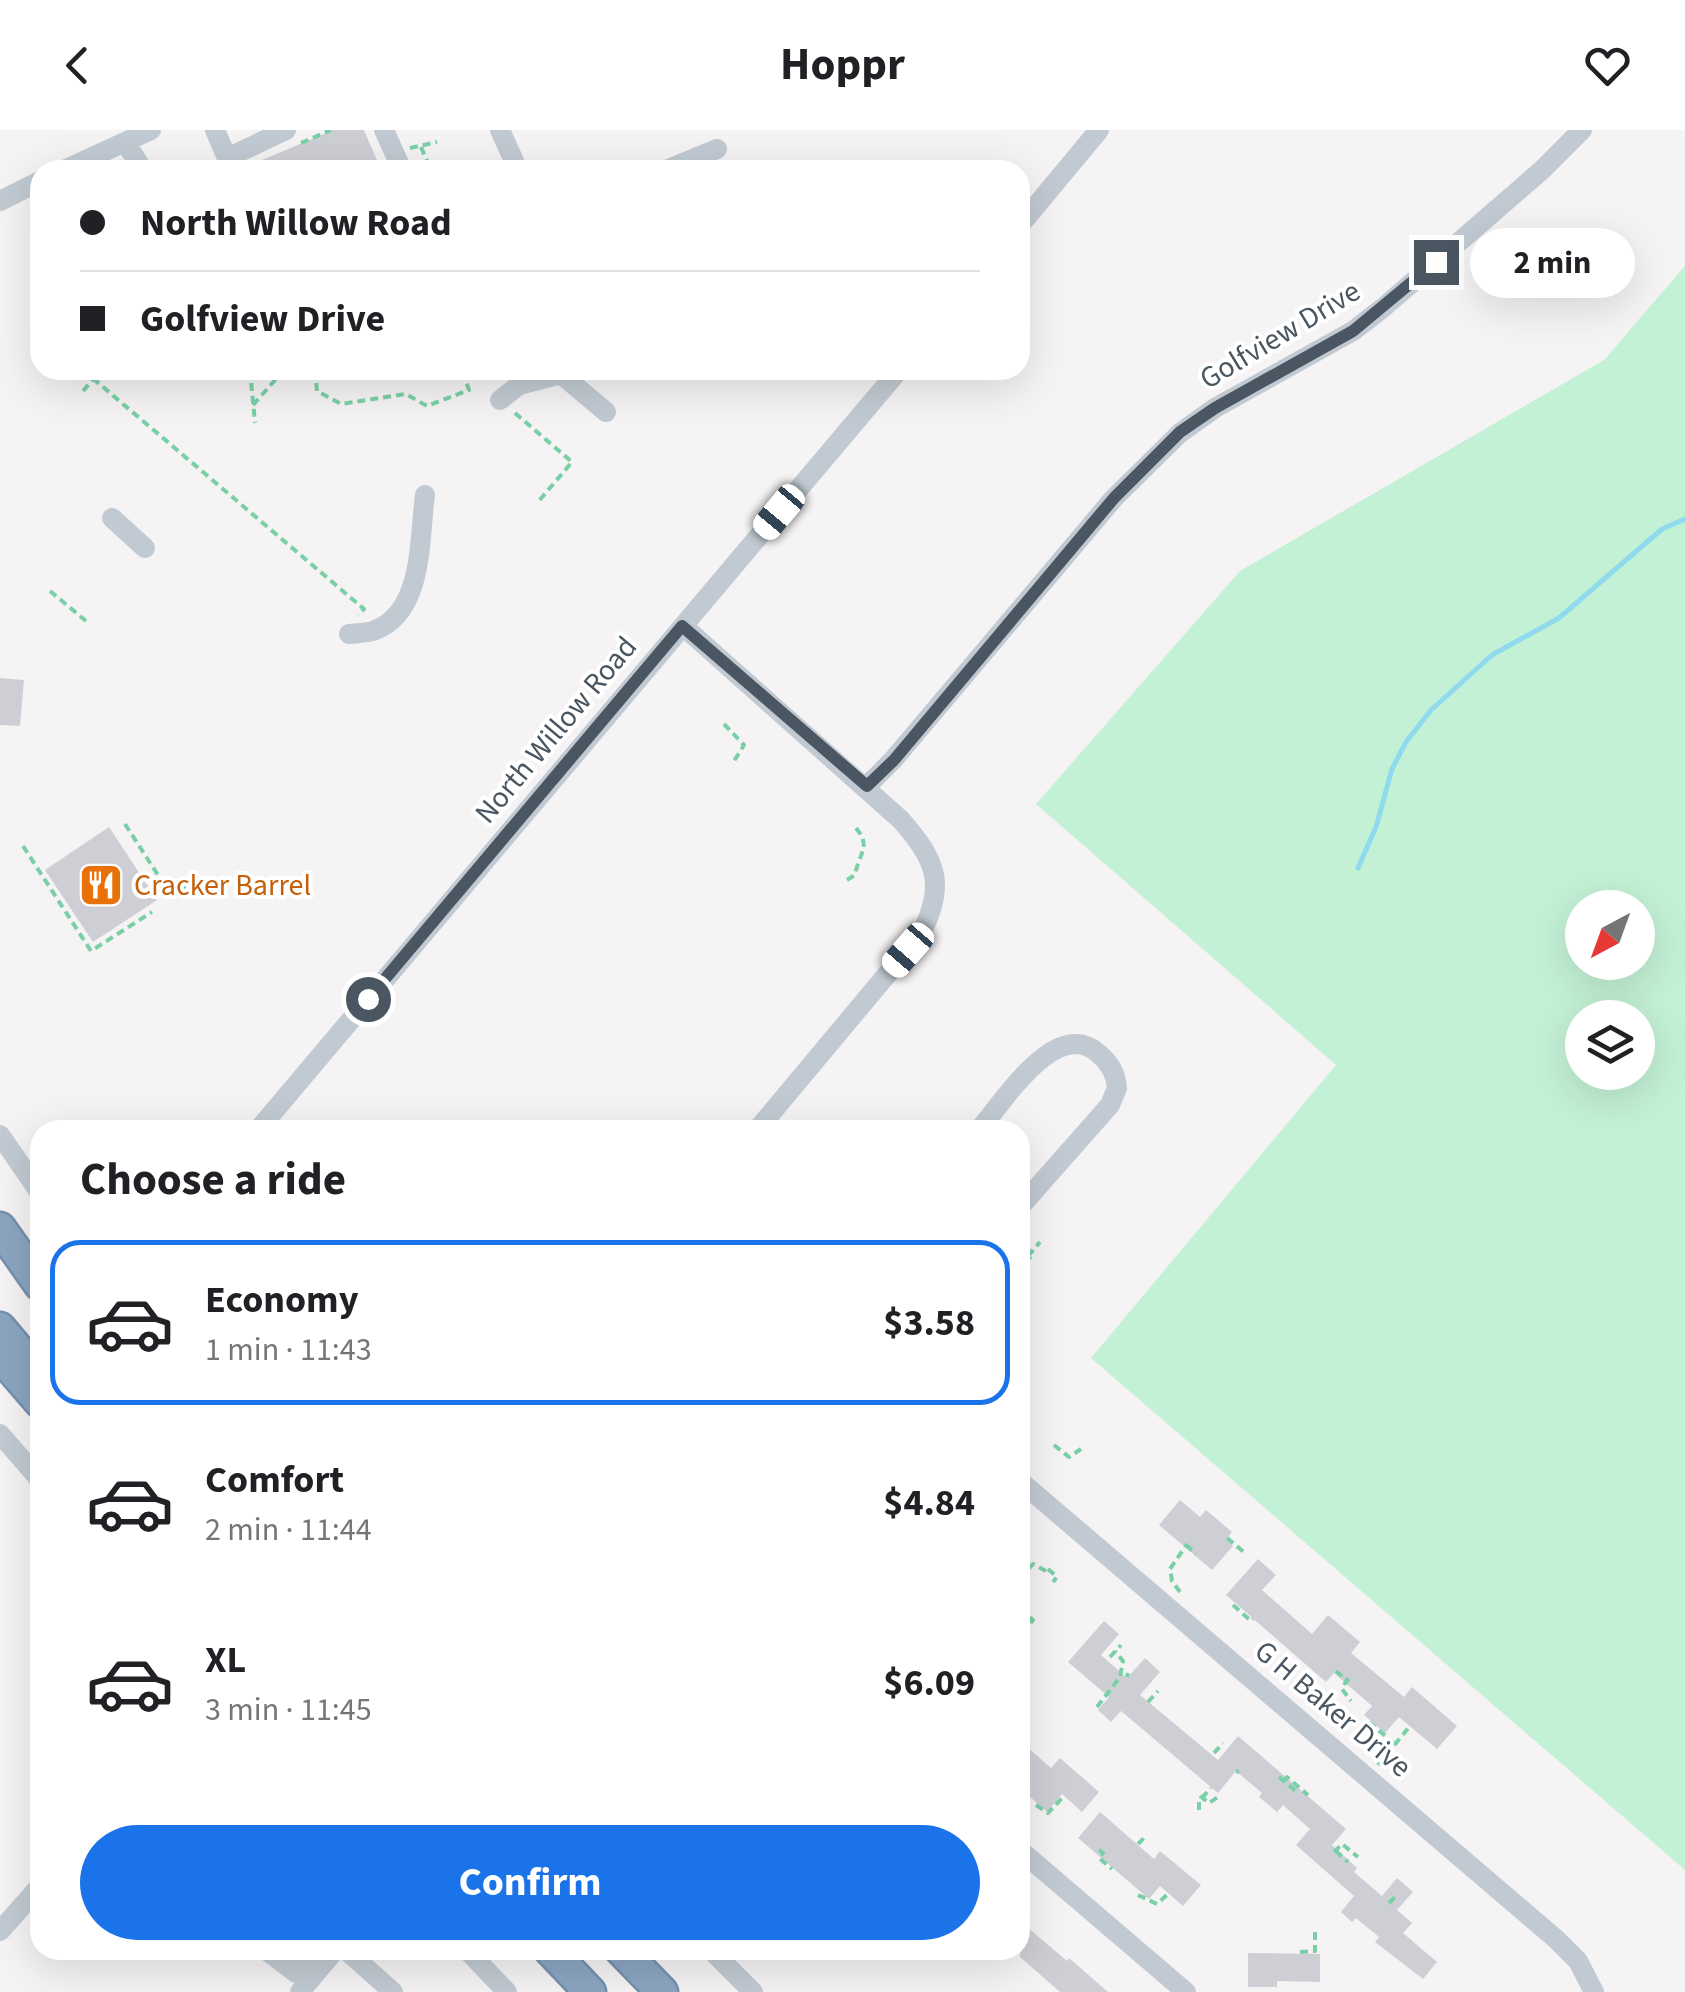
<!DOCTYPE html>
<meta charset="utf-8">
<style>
:root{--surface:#fff;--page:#f2f2f2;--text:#202124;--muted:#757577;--line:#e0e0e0;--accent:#1a73e8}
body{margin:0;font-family:"Source Sans 3",sans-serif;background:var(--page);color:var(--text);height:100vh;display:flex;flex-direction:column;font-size:38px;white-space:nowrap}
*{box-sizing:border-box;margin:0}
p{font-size:32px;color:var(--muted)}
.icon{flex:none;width:55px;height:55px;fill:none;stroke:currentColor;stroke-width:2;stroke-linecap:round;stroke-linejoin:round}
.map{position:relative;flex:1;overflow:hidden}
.details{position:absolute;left:30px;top:990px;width:1000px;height:840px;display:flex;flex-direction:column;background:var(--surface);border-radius:30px;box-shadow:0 10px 40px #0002}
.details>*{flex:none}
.guide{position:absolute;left:30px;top:30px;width:1000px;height:220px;border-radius:30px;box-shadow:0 10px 40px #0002;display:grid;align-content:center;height:220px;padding:0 50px;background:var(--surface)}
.needle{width:65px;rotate:221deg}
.fabs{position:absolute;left:1565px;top:760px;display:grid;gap:20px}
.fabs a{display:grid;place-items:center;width:90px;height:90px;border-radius:50%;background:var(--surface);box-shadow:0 10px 40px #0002;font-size:50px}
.end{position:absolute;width:45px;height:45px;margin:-22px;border:12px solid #4a5661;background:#fff;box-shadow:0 0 0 5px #fff}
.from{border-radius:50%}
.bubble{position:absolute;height:70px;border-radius:35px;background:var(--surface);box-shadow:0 10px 40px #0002;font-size:32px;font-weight:700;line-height:70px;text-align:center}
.car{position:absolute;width:30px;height:60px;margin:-30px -15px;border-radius:12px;box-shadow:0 0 8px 2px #0007;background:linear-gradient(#fff 24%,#345 0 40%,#fff 0 76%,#345 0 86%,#fff 0)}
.guide b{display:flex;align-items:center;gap:35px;height:95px;font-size:38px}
.guide b+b{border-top:2px solid var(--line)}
.guide i{width:25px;height:25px;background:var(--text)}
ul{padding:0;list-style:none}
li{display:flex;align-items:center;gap:30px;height:165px;margin:0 20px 15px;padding:0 30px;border:5px solid transparent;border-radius:30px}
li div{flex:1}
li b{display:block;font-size:38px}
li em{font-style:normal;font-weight:700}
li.selected{border-color:var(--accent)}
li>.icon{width:90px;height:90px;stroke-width:1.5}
h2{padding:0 50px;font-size:45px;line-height:120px}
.primary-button{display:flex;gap:20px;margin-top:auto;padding:20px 50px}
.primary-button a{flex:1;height:115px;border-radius:60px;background:var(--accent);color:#fff;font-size:40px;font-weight:700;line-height:115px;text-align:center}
header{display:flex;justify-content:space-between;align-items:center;height:130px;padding:0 50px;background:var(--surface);font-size:45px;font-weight:700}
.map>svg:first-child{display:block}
.green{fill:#c3f1d5;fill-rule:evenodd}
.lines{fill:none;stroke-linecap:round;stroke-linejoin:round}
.stream{stroke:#90daee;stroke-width:5}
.building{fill:#cdcfd5}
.highway-casing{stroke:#7690ad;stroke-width:35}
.path{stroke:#7ad0a6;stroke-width:4;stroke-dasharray:8 5;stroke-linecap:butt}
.minor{stroke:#c1cad2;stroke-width:20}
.highway{stroke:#8ba5c1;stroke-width:30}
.route{stroke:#4a5661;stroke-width:12}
.labels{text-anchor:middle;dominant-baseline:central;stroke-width:8;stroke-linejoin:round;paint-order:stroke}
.street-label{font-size:30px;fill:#4a5661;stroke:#fff}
.food-label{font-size:30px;fill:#c56008;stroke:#fff;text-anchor:start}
</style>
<header><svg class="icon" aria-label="back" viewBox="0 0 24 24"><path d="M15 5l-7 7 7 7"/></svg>Hoppr<svg class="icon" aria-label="heart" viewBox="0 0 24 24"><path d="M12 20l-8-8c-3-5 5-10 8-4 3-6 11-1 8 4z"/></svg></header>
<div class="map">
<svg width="1685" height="1862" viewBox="0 0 1685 1862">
<rect width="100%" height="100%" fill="#f5f3f3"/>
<path class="green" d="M1685,136V1740L1091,1228L1336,935L1036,674L1240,441L1604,230ZM1582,778H1638V832H1582ZM1582,888H1638V942H1582Z"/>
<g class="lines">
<path class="stream" d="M1358,738L1376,697L1392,639L1406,612L1431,580L1492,525L1559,488L1662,399L1685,389"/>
</g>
<path class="building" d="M333,0H364L381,40H239Z
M0,548L24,550L20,596L0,595Z
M109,697L157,770L93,812L45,740Z
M1180,1370L1200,1387L1206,1380L1232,1402L1226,1409L1233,1416L1212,1440L1159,1395Z
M1258,1429L1276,1445L1262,1460L1312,1504L1328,1485L1360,1512L1351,1523L1404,1567L1412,1557L1457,1596L1437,1619L1399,1587L1385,1603L1364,1585L1372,1576L1334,1543L1326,1552L1226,1465Z
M1104,1491L1119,1504L1101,1525L1127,1548L1145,1528L1160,1542L1140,1565L1218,1630L1238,1606L1346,1699L1332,1715L1357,1738L1354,1742L1382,1766L1397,1748L1413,1762L1397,1780L1412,1793L1403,1803L1437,1832L1423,1849L1375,1812L1379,1807L1356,1788L1352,1792L1341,1782L1354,1766L1296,1715L1310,1699L1283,1675L1277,1682L1259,1667L1262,1663L1236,1641L1218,1663L1121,1581L1111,1592L1098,1580L1109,1567L1068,1532Z
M1020,1611L1051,1638L1060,1628L1099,1662L1082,1682L1062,1664L1047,1682L1028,1665L1031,1662L1020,1653Z
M1100,1682L1154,1729L1160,1721L1201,1755L1183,1776L1160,1756L1149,1769L1078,1708Z
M1020,1791L1067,1831L1069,1828L1108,1862H1060L1020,1827Z
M1248,1823L1320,1824V1852L1277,1851V1857H1248Z"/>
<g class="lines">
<g class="highway-casing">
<path id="highway" d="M0,1098L40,1155
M0,1198L40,1246
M8,1235L40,1272
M550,1820L590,1862
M621,1820L662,1862"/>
</g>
<path class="path" d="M301,13L331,0
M421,17L431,40
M410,18L437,12
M83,240L364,479L358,485
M250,240L255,293
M315,240L317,261L341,274L406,264L427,276L469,260L462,240
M181,241L190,240
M83,261L101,240
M253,275L283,241L309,240
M515,283L572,332L538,372
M50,461L86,491
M724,594L744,615L734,631
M125,694L167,759L196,756
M23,716L91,821L152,782
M847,750L855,745C859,722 873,716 854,696
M1020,1119L1031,1129
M1028,1126L1040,1112
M1054,1315L1069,1327L1081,1319
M1020,1396L1025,1400
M1227,1408L1245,1423
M1186,1415L1196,1424
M1048,1439L1057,1447L1053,1452
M1020,1448L1033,1434L1046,1441
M1180,1462L1172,1451L1170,1439L1187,1414
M1233,1475L1251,1491L1253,1489
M1020,1479L1033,1490L1025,1500L1020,1497
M1110,1527L1121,1515
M1336,1541L1349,1552
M1127,1547L1128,1543
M1348,1548L1342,1559L1351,1571
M1148,1572L1158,1561
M1097,1577L1120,1547L1123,1531L1115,1521
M1369,1592L1395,1614
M1214,1623L1223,1613
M1378,1635L1410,1596
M1236,1642L1239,1641
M1279,1647L1297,1662
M1284,1651L1287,1647L1308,1665
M1200,1666L1209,1673L1221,1665
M1036,1675L1048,1683L1064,1666
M1199,1680V1671L1211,1658
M1138,1714L1146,1706
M1099,1720L1103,1723L1099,1728L1112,1739
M1336,1721L1348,1732
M1334,1722L1342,1714L1358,1727
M1138,1765L1157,1774L1169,1763
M1389,1773L1397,1765
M1300,1822L1315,1821V1801"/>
<path class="minor" d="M215,0L227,28L286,0
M384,0L402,40
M500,0L518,40
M125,12L143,40
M64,40L151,0
M666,40L717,19
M0,71L40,51
M1020,95L1099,0
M342,240H389
M561,244L606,282
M500,270L519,255L561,244L565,240
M112,388L145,418
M683,496L901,690C936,730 947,755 920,805L757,1000
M349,504C356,503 366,503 373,501C424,484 419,408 425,365
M867,656L893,630L1114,368L1180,303L1215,278L1353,201L1384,177L1542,40L1582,0
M258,1000L899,240
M979,1000C1004,971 1057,885 1099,924C1110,933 1116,944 1117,958L1110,975L1020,1077
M0,1005L40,1063
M0,1304L40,1350
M1020,1351L1556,1809L1578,1831L1594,1862
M1020,1720L1186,1862
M0,1801L40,1756
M266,1820L296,1843L319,1820
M346,1820L393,1862
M467,1820L507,1862
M711,1820L753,1862
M300,1862L335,1820"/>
<use href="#highway" class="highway"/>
</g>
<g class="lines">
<path class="route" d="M368,869L682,496L867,656L894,630L1114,368L1180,302L1215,278L1353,201L1436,132"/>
</g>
<defs>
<g id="restaurant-square" transform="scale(2.25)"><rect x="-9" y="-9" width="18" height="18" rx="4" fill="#e8710a" stroke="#fff"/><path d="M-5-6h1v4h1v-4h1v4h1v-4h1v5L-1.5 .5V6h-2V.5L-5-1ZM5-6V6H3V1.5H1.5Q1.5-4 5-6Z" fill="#fff"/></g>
</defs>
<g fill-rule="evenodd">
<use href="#restaurant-square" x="101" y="755"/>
</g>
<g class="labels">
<g class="street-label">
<text transform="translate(1280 205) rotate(-31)">Golfview Drive</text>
<text transform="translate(556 600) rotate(-50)">North Willow Road</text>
<text transform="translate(1333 1579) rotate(40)">G H Baker Drive</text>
</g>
<g class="food-label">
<text x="134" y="755">Cracker Barrel</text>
</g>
</g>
</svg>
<div class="fabs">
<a><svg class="needle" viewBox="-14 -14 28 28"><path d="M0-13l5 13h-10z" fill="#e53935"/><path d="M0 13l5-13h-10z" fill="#757577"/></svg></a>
<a><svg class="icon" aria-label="layers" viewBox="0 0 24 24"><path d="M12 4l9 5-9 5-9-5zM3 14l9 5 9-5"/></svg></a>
</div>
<i class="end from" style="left:368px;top:869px"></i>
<i class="end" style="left:1436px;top:132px"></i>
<div class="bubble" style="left:1470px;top:98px;width:165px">2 min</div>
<i class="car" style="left:779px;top:382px;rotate:220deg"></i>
<i class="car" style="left:908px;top:820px;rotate:221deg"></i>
<div class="guide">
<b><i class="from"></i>North Willow Road</b>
<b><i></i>Golfview Drive</b>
</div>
<section class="details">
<h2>Choose a ride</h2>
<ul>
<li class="selected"><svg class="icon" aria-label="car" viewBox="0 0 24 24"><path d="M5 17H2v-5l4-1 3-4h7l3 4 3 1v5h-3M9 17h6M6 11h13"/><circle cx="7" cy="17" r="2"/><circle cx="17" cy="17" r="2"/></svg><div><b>Economy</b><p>1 min · 11:43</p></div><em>$3.58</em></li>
<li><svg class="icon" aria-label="car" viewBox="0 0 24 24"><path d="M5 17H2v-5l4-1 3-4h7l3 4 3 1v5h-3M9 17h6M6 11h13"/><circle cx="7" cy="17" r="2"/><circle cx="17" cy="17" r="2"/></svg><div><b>Comfort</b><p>2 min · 11:44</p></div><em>$4.84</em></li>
<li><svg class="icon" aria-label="car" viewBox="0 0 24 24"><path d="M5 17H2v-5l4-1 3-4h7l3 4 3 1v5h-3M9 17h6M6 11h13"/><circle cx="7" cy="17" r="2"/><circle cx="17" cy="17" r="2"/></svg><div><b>XL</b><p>3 min · 11:45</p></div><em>$6.09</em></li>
</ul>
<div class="primary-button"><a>Confirm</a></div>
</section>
</div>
